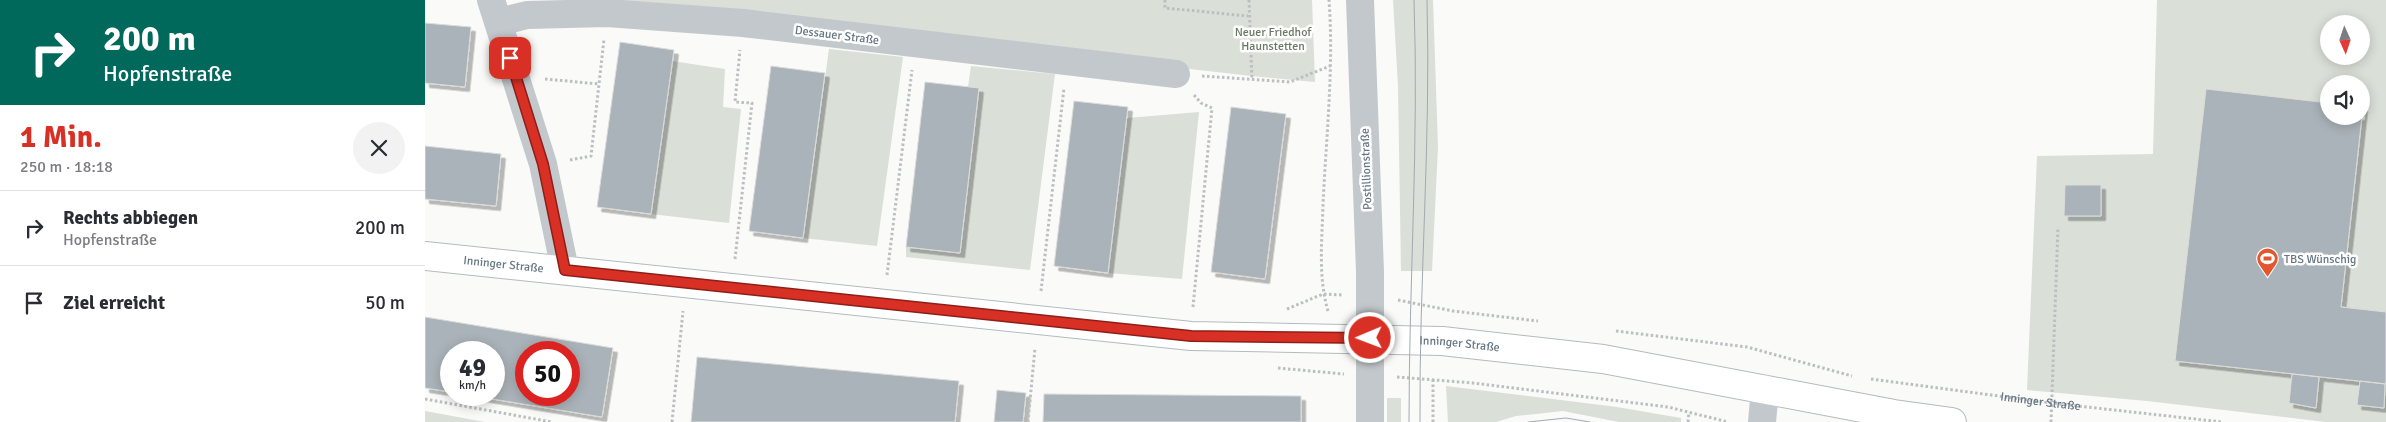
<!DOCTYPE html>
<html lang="de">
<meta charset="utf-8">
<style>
:root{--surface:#fff;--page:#f2f2f3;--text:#2b2b33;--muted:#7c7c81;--line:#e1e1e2;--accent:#d93025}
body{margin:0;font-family:Signika,sans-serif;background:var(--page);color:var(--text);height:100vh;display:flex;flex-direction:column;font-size:19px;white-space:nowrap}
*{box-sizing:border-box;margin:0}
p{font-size:16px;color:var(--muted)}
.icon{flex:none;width:28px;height:28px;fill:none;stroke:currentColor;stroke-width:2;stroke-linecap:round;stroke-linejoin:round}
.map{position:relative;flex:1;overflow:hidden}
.details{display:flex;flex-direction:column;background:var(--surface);width:425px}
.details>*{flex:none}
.banner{background:#00695c;color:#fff;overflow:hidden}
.needle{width:32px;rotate:177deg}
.buttons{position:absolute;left:1895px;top:15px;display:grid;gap:10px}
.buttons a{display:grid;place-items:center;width:50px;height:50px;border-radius:50%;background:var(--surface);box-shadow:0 2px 12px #0003;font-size:25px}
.speed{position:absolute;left:15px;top:341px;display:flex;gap:10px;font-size:25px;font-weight:700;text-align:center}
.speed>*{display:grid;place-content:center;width:65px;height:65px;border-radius:50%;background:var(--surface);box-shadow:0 2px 12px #0003;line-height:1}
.speed small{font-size:12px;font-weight:400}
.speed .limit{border:8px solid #d22;background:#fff;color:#111}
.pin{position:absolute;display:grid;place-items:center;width:42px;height:42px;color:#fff;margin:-21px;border-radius:10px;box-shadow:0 2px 8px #0006}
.me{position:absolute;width:55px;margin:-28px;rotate:269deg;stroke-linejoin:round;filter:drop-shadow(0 0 4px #0008)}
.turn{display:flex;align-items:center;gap:18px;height:105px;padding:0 20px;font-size:22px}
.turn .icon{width:65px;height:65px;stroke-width:2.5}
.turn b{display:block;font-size:35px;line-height:42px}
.round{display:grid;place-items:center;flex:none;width:52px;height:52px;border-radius:26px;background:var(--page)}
.headline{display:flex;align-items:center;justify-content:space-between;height:85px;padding:0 20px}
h1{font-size:30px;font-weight:800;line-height:38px;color:var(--accent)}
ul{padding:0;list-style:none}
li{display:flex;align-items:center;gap:15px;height:75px;padding:0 20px;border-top:1px solid var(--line)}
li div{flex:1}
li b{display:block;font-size:19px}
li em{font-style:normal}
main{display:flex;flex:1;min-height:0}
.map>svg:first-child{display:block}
.green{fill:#dadfd7;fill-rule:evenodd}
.building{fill:#aab3b9;stroke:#dcdcda;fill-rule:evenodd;filter:url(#shadow)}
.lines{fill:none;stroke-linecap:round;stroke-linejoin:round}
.major-casing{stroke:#b5babe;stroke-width:30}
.path{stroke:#bbbfc2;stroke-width:3;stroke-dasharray:2.5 2.5;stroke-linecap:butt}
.minor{stroke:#c3c8cc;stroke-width:28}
.major{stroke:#fff;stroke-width:28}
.tram{stroke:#a2aab0;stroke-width:1}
.route-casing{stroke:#8d1f18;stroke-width:12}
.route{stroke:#d93025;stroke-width:9}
.labels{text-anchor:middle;stroke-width:5;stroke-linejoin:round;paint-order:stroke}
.park-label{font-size:12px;fill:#687a64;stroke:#fff}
.street-label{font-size:12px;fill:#657683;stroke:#fff}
.poi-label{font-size:12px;fill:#657683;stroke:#fff;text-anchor:start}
</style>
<main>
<section class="details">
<div class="banner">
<div class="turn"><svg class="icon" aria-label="right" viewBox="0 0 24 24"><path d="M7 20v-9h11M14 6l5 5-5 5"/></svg><div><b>200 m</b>Hopfenstraße</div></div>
</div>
<div class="headline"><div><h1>1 Min.</h1><p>250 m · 18:18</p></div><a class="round"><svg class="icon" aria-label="close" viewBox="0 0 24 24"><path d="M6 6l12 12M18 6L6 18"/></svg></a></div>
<ul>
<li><svg class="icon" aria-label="right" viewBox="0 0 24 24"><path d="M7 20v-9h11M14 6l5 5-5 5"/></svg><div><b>Rechts abbiegen</b><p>Hopfenstraße</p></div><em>200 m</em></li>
<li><svg class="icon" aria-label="arrive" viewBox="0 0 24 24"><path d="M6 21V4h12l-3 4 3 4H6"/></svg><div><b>Ziel erreicht</b></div><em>50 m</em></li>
</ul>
</section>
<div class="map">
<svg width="1961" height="422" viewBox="0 0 1961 422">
<defs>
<filter id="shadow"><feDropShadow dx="4.5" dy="4.5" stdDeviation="0" flood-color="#0004"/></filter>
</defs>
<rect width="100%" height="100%" fill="#fafaf8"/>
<path class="green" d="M151 0H887L890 82 827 76Z
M968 0H1008L1013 147 1007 271H976L973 86Z
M1732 0H1961V422H1901L1722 401 1602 390 1612 156 1728 154ZM1904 24H1936V56H1904ZM1904 84H1936V116H1904Z
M404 49 478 57 452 246 378 238Z
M247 61 300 69 298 107 316 109 304 223 226 214Z
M546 66 630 74 605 270 481 257V247L535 253 554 88 543 87Z
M774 112 757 279 683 273 702 118Z
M1021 386 1192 407 1256 418V422H1194L1138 411 1091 416 1071 422H1023Z
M962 398H976V422H962Z
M0 411 60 422H0Z"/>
<path class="building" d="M0 23 46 27 40 87 0 83Z
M195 42 249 50 226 214 172 207Z
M346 66 400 73 378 238 324 231Z
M500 82 554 88 535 253 481 247Z
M1781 89 1904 103V116H1936V107H1938L1916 307 1961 312V384L1750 361Z
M649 101 703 107 683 273 629 266Z
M806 107 861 114 840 279 786 272Z
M0 146 76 154 71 206 0 199Z
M1640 185H1676V216H1639Z
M0 317 188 348 177 417 43 395H69V352H26V392L0 388ZM101 352H144V395H101Z
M272 357 534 381 530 422H266Z
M1867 374 1894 377 1891 408 1864 403Z
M1935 381 1960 384 1959 408 1932 405Z
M572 390 601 393 598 422H569Z
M619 394 876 396V422H618Z"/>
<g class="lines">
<defs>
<g id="major">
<path id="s2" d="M0 256 766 336 1017 341 1178 359 1469 414 1527 422"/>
</g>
</defs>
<use href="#major" class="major-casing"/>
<g class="path">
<path d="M740 0V8L823 16"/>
<path d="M824 0 827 80"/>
<path d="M777 76 865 82 905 66"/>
<path d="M120 79 174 84"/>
<path d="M145 160 166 156 179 39"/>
<path d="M310 259 327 103 310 102 315 50"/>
<path d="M462 275 487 70"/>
<path d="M616 291 639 88"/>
<path d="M973 300 1028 311 1113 321"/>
<path d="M768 307 787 108 776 103 769 95"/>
<path d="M862 309 898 294 917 295"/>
<path d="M903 311C893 277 897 241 898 205 901 138 909 68 904 0"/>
<path d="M1191 331 1322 347 1427 376"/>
<path d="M853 368 919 374"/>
<path d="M972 377 1048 383 1243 407 1303 422"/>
<path id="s1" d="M1446 379 1626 403 1797 422"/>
<path d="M0 399 127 422"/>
<path d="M247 422 258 311"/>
<path d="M603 422 610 348"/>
<path d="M1008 422V379"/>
<path d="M1263 422 1264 412"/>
<path d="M1626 422 1633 227"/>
</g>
<path class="minor" d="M66 0 118 164 140 270
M935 0 945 272V422
M74 22 102 15 182 13 318 23 751 74
M1337 422 1340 389"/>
<use href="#major" class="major"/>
<path class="tram" d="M984 422C984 281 994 141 989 0
M995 422C994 281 1006 141 1002 0
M1103 422 1141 418 1165 422"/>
</g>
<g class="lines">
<defs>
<path id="route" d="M85 58 118 164 140 270 766 336 945 338"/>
</defs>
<use href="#route" class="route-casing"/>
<use href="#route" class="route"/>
</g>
<defs>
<symbol id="stadium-pin" viewBox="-11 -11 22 30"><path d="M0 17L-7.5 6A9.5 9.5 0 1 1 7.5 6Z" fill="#e4572e" stroke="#fff"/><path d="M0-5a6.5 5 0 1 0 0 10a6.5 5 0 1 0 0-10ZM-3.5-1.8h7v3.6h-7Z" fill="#fff"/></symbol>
</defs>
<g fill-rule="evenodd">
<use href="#stadium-pin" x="1830" y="246" width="25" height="34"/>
</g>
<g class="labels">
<g class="park-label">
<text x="848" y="36">Neuer Friedhof<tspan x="848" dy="14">Haunstetten</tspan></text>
</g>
<g class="street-label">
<text transform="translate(412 35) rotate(7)" y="4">Dessauer Straße</text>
<text transform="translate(941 169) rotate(-92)" y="4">Postillionstraße</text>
<text dy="4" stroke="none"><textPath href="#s2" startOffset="79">Inninger Straße</textPath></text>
<text dy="4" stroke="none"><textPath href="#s2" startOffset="1039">Inninger Straße</textPath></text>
<text dy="4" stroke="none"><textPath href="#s1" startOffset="171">Inninger Straße</textPath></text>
</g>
<g class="poi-label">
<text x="1859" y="263">TBS Wünschig</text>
</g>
</g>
</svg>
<div class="buttons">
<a><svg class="needle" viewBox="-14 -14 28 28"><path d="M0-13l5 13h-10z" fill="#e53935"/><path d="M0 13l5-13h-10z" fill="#7c7c81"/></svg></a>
<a><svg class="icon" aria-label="sound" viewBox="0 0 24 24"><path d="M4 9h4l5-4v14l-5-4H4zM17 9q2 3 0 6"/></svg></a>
</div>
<div class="speed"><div>49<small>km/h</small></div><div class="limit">50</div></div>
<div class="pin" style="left:85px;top:58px;background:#d93025"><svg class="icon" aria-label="arrive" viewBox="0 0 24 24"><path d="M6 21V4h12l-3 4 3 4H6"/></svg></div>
<svg class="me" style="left:945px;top:338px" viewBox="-20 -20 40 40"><circle r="17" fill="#d93025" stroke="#fff" stroke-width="3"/><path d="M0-11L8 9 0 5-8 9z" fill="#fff"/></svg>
</div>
</main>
